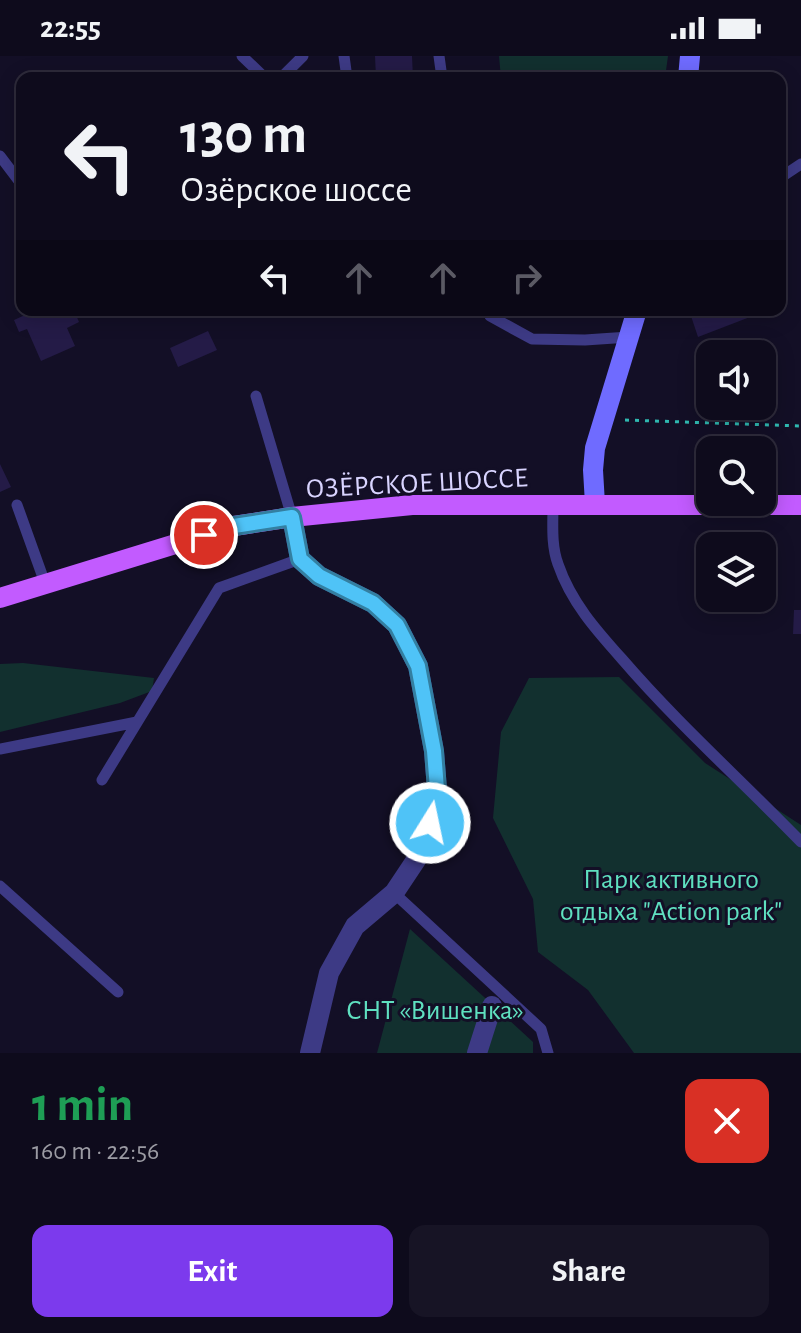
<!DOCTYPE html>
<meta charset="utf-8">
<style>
:root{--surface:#0e0b1c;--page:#171425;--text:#f1f3f6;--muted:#9b9ba3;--line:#2e2b3b;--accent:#7c3aed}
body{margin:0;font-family:"Alegreya Sans",sans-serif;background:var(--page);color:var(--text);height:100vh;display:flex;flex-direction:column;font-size:30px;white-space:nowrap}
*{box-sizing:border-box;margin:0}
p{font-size:26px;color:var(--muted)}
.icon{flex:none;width:44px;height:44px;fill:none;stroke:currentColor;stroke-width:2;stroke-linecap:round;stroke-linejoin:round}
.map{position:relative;height:997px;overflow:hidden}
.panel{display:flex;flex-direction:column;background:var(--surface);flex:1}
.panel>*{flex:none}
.guide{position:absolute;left:16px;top:16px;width:770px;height:244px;border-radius:16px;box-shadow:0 4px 20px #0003,0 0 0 2px var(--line);background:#0e0b1c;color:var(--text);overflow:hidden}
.fabs{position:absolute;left:696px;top:284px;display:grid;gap:16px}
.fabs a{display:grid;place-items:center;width:80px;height:80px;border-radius:16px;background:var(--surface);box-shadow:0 4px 20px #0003,0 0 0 2px var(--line);font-size:40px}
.pin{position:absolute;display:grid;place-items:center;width:68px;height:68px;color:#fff;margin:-34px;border:4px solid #fff;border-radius:50%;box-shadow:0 2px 8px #0007}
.me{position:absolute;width:88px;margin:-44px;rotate:10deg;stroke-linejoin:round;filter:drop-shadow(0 0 6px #0008)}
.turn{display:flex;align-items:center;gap:28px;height:168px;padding:0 32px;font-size:36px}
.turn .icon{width:104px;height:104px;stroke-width:2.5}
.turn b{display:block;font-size:56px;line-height:68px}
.lanes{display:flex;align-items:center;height:76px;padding:0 32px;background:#0003;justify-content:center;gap:40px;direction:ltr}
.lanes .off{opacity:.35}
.round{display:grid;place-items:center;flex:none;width:84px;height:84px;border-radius:16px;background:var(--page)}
.head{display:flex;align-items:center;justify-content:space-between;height:136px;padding:0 32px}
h1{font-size:48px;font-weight:600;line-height:60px;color:#1e9e55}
.cta{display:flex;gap:16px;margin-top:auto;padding:16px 32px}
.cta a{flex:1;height:92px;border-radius:16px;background:var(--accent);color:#fff;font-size:32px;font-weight:600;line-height:92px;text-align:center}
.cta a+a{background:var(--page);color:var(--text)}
.status{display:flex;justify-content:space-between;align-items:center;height:56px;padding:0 40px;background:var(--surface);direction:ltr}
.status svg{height:22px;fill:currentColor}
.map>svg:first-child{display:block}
.green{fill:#12302f}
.building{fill:#241b47}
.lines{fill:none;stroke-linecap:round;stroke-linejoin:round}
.path{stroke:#2fb8b0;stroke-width:3;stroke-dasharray:4 6;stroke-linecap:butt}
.service{stroke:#3d3a85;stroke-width:11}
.minor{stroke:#3d3a85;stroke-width:20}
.secondary{stroke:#6f6bff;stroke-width:20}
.primary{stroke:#c25bff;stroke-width:20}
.route-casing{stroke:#337fa1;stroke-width:20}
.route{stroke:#4fc3f7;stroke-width:14}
.labels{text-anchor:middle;stroke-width:6;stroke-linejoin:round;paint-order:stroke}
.street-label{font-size:28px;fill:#d9d4ff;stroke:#130f26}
.park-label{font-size:28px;fill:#5fe0c0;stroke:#130f26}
</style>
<div class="status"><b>22:55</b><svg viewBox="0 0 49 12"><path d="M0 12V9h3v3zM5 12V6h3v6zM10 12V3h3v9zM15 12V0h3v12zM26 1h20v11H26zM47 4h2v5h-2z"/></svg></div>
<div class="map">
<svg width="801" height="997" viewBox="0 0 801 997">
<rect width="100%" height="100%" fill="#130f26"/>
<path class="green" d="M499 0H668L665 22H501Z
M23 607 154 622 152 635 120 647 0 676V608Z
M619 621 705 707 801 769V997H634L588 934 538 896 533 843 493 762 501 676 529 622Z
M410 873 533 986V997H377Z"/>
<path class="building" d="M375 0H412L413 22H376Z
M36 254H74L79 266 67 272 75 290 41 305 27 273 19 276 14 264Z
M689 254H747L750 261 698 281Z
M208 275 217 294 178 311 170 292Z
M0 408 11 431 0 436Z
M794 554H801V578H793Z"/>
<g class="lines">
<path class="path" d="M625 364 801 370"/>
<path class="service" d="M242 0 265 22
M344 0 347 22
M439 0 442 22
M281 22 303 0
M0 100 22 129
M780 122 801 108
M487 254 490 260 532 283 585 284 629 281
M256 340 292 461
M553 448C553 468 551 489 558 508 571 546 596 574 622 603 678 668 742 725 801 786
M17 449 45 527
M0 693 137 666
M102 724 219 532 300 503
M0 830 118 936
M394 837 541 973 548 997"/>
<path class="minor" d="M292 461 300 503 319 520 373 547 397 569 418 610 434 695 437 733 430 767 416 804 394 837 355 870 329 917 310 997
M477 997 492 950"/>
<path class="secondary" d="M688 22 690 0
M595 448 593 414 595 392 637 254"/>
<path class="primary" d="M0 542 234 470 292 461 412 449H801"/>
</g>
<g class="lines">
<defs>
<path id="route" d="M204 479 234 470 292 461 300 503 319 520 373 547 397 569 418 610 434 695 437 733 430 767"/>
</defs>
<use href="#route" class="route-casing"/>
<use href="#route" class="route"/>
</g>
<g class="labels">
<g class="street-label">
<text transform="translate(417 426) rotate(-3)" y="10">ОЗЁРСКОЕ ШОССЕ</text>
</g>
<g class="park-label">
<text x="671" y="832">Парк активного<tspan x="671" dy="32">отдыха "Action park"</tspan></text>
<text x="435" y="963">СНТ «Вишенка»</text>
</g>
</g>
</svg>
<div class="fabs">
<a><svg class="icon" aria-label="sound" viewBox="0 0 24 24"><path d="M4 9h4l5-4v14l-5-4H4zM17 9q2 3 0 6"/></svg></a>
<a><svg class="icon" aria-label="search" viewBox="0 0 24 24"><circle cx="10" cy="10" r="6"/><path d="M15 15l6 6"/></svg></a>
<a><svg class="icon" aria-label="layers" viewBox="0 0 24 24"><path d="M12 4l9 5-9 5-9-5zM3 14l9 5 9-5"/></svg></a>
</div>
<div class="pin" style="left:204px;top:479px;background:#d93025"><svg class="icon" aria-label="arrive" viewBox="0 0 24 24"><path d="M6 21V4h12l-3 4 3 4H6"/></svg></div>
<svg class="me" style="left:430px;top:767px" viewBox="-20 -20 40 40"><circle r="17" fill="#4fc3f7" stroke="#fff" stroke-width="3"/><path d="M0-11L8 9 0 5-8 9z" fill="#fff"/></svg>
<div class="guide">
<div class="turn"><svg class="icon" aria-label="left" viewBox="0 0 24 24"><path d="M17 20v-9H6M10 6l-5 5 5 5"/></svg><div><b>130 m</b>Озёрское шоссе</div></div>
<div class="lanes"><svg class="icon" aria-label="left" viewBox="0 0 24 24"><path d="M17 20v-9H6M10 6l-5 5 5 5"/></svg><svg class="icon off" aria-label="ahead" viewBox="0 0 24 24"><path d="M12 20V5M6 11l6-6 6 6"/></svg><svg class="icon off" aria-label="ahead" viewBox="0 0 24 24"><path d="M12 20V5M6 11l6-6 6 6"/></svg><svg class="icon off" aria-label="right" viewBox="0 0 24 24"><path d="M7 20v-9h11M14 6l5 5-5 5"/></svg></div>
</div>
</div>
<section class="panel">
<div class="head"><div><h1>1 min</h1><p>160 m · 22:56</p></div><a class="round" style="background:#d93025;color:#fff"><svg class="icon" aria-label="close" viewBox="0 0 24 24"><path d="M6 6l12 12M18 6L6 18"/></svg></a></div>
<div class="cta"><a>Exit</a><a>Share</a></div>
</section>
